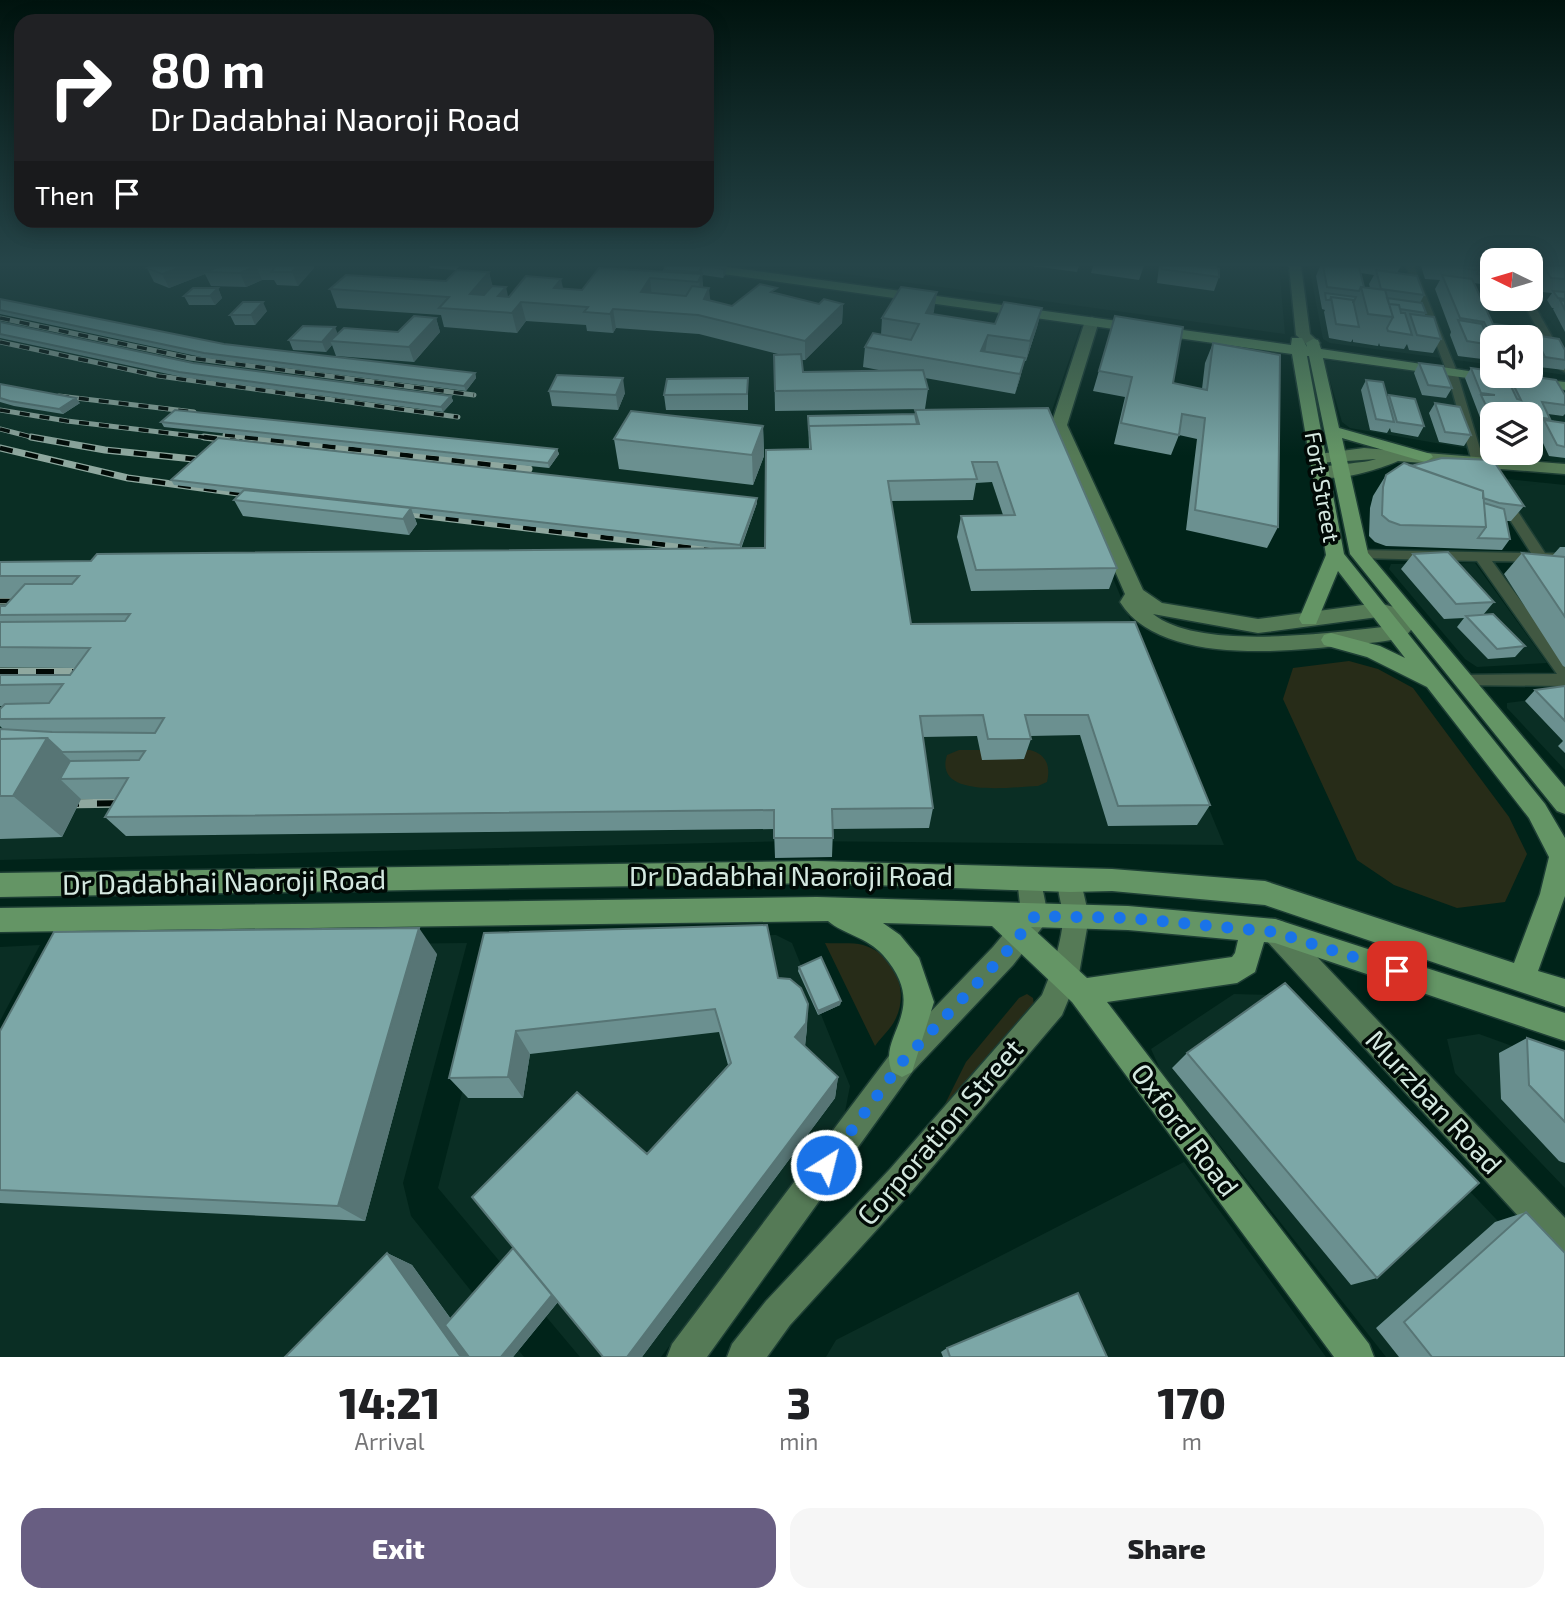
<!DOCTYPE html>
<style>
:root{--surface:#fff;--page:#f6f6f6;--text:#202124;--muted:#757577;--accent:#685e82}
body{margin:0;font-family:"Exo 2",sans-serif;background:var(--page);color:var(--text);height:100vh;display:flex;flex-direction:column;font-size:26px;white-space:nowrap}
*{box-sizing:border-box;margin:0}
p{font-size:23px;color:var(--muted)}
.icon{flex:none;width:38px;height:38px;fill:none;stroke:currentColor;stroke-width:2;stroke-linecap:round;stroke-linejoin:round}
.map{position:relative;height:1357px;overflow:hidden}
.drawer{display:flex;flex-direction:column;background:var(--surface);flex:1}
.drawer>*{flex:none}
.banner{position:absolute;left:14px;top:14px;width:700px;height:214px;border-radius:21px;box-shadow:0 4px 18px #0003;background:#202124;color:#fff;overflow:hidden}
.needle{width:46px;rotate:275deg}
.controls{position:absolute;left:1480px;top:248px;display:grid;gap:14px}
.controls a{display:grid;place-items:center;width:63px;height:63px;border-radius:14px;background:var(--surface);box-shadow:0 4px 18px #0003;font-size:35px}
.pin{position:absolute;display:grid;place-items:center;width:60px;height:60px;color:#fff;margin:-30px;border-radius:14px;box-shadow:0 4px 10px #0006}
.me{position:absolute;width:77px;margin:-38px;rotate:36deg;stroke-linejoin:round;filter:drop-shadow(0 0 5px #0008)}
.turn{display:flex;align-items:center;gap:24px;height:147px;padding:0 21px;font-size:32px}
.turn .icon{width:91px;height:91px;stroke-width:2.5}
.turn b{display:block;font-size:49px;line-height:60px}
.then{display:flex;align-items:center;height:66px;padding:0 21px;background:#0003;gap:14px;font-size:26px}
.eta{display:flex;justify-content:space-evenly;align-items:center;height:119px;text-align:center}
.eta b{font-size:42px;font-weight:800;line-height:49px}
.button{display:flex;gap:14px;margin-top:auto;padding:14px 21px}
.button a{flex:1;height:80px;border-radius:21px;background:var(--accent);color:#fff;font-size:28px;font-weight:800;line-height:80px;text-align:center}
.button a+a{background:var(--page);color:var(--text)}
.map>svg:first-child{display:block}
.built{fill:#0a2e24}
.green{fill:#272c18}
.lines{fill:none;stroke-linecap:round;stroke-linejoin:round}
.street-casing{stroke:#1e3f35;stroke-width:3}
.secondary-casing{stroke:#1e3f35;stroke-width:3}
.primary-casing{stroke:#1e3f35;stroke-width:3}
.street{fill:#415842;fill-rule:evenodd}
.secondary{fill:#557a56;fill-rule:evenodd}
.primary{fill:#649565;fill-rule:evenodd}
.rail-far2-casing{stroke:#8fa89f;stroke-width:5}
.rail-far1-casing{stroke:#8fa89f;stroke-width:7}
.rail-casing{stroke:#8fa89f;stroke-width:9}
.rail-far2{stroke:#010a06;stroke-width:3.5;stroke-dasharray:10;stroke-linecap:butt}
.rail-far1{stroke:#010a06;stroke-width:4.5;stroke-dasharray:13;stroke-linecap:butt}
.rail{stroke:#010a06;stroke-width:6;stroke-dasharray:18;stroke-linecap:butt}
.wall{fill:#6b9090;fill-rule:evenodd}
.shaded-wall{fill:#577575}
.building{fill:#7ca7a7;stroke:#577575;stroke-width:2}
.route{stroke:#1a73e8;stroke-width:12;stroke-dasharray:0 21.6}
.labels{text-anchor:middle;stroke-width:7;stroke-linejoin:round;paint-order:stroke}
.street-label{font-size:23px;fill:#d4e8e0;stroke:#010a06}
.near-street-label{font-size:28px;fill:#d4e8e0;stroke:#010a06}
</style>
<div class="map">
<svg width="1565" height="1357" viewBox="0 0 1565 1357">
<rect width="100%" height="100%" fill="#002319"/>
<path class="built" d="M0 266H669L1082 322 1048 422 1224 845 791 841 0 860Z
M786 266H1279L1285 334 809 269Z
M1309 266H1493V299H1531V266H1565V375L1531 370V338H1493V365L1330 343 1323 339Z
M1324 360 1565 392V463L1497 453H1531V415H1493V453L1350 428 1342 422Z
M1497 478 1565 485V553L1546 552 1540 548Z
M1475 563 1547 663 1477 667 1465 659 1389 569 1391 564Z
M1565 695V770L1507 708V703Z
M776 935 792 943 850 1086 844 1117 661 1357H580L438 1188 500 942Z
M467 943 403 1183 411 1216 524 1357H0V1111L93 947Z
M40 945 0 1021V947Z
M1234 994 1271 995 1305 1017 1565 1292V1357H1386L1160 1069 1151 1049Z
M1479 1034 1565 1065V1188L1455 1073 1447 1039Z
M1184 1162 1326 1357H826L836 1340Z"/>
<path class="green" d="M1349 661 1378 669 1413 688 1509 817 1527 854 1505 902 1457 908 1394 885 1357 860 1283 699 1293 668Z
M959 750H1030C1046 754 1051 766 1047 782L1038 786C1012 787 933 799 947 755Z
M825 943C837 944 852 942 863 945 895 954 910 991 895 1020 891 1029 881 1037 875 1046Z
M1027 994 1033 998 1034 1005 943 1108 966 1062 1019 998Z"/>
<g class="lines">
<defs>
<path id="street" d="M1406 266H1414L1457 372 1484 462 1492 473 1490 476H1482L1472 462 1447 372Z
M1521 299H1531L1565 360V372L1560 369Z
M1504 497 1509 498 1545 553 1565 554V562L1492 561 1565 662V686L1458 685 1456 681 1458 677 1464 675 1557 674 1477 561 1359 558 1352 554 1359 550 1531 553 1498 501Z"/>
<path id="secondary" d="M1289 266H1301L1310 334 1320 343 1318 346H1308L1296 335Z
M1092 317 1099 321 1067 425 1143 590 1162 603 1258 619 1378 603 1418 613 1421 618 1405 637C1387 642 1366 643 1347 645 1284 652 1159 665 1120 602L1125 594 1051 425 1085 321ZM1153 614 1258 633 1378 617 1396 621 1392 626C1335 632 1200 652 1153 614Z
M1364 448 1565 464V474L1398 461C1380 469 1326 487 1311 472 1321 463 1359 465 1376 459L1317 463 1311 461 1309 458 1311 455Z
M1030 868 1039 871 1048 916 1044 925 1013 965 912 1072 707 1357H667L672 1344 892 1052 993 947 1021 913 1017 879 1021 871Z
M1070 870 1079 873 1089 917 1079 974 1062 1015 912 1191 790 1325 767 1357H727L732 1344 766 1301 890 1169 1042 995C1051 974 1063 939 1063 916 1062 901 1054 887 1061 873Z
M1275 919 1284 922 1565 1218V1259L1553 1254 1266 940 1262 931 1266 922Z"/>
<path id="primary" d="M688 266H720L1291 345 1292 338H1302L1307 347 1306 343 1313 339 1318 340 1321 349 1502 376 1501 381 1496 382 1323 358 1339 428 1431 454 1433 457 1425 462 1342 438 1368 553 1565 787V814L1557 811 1350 554 1309 356H1307L1344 554 1545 804 1565 838V896L1538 971 1565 979V1007L1265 905 1112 891 1070 892 816 883 0 897V873L816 861 1112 869 1265 881 1514 963 1540 894 1549 857 1529 818 1427 687 1367 657 1324 645 1321 640 1324 635 1331 633 1380 646 1405 658 1338 571 1316 624H1302L1299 619 1326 555 1292 354 694 270Z
M1532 378 1565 382V390L1527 385 1525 382Z
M817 897 1128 906 1275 919 1565 1013V1041L1275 943 1264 942 1255 972 1237 983 1107 1002 1369 1344 1374 1357H1334L1072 1002 992 926 883 923 900 935 919 958 934 1002 912 1072 902 1077 892 1072C876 1034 932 1011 883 955 867 937 843 934 828 921L0 932V908ZM1031 927 1128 930 1238 940 1235 953 1232 957 1087 978Z"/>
</defs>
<use href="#street" class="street-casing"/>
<use href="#secondary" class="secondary-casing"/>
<use href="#primary" class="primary-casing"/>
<use href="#street" class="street"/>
<use href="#secondary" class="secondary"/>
<use href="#primary" class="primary"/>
<defs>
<path id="rail-far2" d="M0 318 190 358 474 395
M0 342 159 376 458 417
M59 396 194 412
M0 410 67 421 219 439
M0 429 39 439
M225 435 261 439"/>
<path id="rail-far1" d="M31 437 105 450 213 461
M204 437 236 441
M245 437 529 469
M0 448 128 478 259 496
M394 512 717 551
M0 601H30"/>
<path id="rail" d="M0 672H91
M61 804 131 803"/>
</defs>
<use href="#rail-far2" class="rail-far2-casing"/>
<use href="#rail-far1" class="rail-far1-casing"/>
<use href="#rail" class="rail-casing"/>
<use href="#rail-far2" class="rail-far2"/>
<use href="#rail-far1" class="rail-far1"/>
<use href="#rail" class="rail"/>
</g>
<path class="wall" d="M152 266H314V268L298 286 277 285 274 280H262L246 287 211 286 205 274 169 288 154 282 147 268Z
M429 266H459L456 270 430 268Z
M702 266H726V273L723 278 703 275 702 276 703 287 710 301 732 306 777 293 819 304H843L842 323 805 360H802L803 372 884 371 863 367 865 347 881 335 882 318 934 311 933 314 995 324 1042 308 1037 327 1026 361H1024L1020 378 1015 394 925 378 928 389 925 409 775 411 774 355H782L699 334 616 328 613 333 587 331 586 325 526 321 517 333 444 327 441 315 337 308 330 289 446 281 489 272 492 286 508 297 563 289 582 290 664 272V270Z
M1033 266H1079L1077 272Z
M1093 266H1144L1139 280 1091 273Z
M1159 266H1217L1216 269 1219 277 1214 291 1157 283Z
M1320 266H1401L1397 273 1424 295 1420 303 1426 313 1424 316 1441 339 1433 353 1409 350 1407 344 1404 349 1380 346 1379 343 1378 346 1353 342V339L1351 342 1329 338 1324 312 1325 310 1322 309 1316 276ZM1361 273 1374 275 1369 284 1370 288 1364 287Z
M1421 266H1493V294L1483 293 1480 286 1481 284 1474 283 1493 324 1509 326 1512 332 1531 335 1533 338 1534 335 1559 339 1565 350V368L1564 370 1539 367 1537 364 1535 367 1531 366V338H1493V361L1486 360 1484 356 1482 359 1458 356 1450 335 1451 332 1435 289 1440 280 1425 279Z
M1534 266H1565V332L1553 309 1554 308H1552L1547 300 1552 293 1542 292 1531 274V270Z
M218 288 222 298 215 305H189L184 296Z
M0 299 224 344 475 373 476 378 466 391 206 358 0 314Z
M267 311 255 325H235L230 315Z
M1115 316 1173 383 1202 389 1205 363 1213 343 1278 527 1267 548 1186 530 1197 439 1179 435 1171 455 1114 444 1125 397 1093 391Z
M436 318 440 332 414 362 336 356 332 345 326 352 293 350 289 340 338 334 398 332Z
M0 322 193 363 451 396 453 401 443 412 182 377 0 338Z
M1419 363 1452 388 1446 398 1422 395 1414 373Z
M1471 368 1493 376H1529L1565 395V414L1563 416 1548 414 1550 419 1549 420 1565 423V458L1549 456 1537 430 1538 428 1531 427V415H1493V441L1485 423 1487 421 1481 420 1465 378Z
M1366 380 1387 398 1389 395 1424 426 1418 437 1391 432 1390 428 1387 433 1370 430 1361 390Z
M0 384 80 403 63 414 14 406 0 402Z
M549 391 625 393 618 410 552 406Z
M748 393V410H666L664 395Z
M1435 403 1471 435 1464 446 1439 442 1429 413Z
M1048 408 1117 568 1109 589 971 591 957 537 961 516 1003 515 992 482 976 483 973 500 891 501 911 624 1135 622 1210 805 1197 825 1108 826 1080 735 1030 736 1031 739 1024 759 982 760 977 736 923 737 933 808 929 828 833 829 832 857 775 858 774 829 126 836 105 817 116 799H81L62 837 0 839V729H3L0 726V709L3 706H0V675H70L75 668 0 667V606H5L13 598H0V562L91 561 724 549 413 513 417 524 409 535 243 516 234 500 241 493 174 485 171 480 757 503 741 549 765 548 809 449 808 416 915 414V410Z
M161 422 557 449 559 454 549 468 164 427Z
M763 426 764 456 753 485 619 469 614 439Z
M1386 475 1524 506 1511 521H1506L1510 539 1502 550 1386 546 1375 542 1369 536 1370 508 1373 496Z
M1560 547H1565V667L1563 666 1504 574 1522 553 1552 556Z
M1413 554 1494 602 1483 615 1525 646 1515 657 1488 659 1457 627 1464 618 1444 619 1401 569Z
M1565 686V753L1558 746 1563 741 1525 701 1535 690Z
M484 933 778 978 807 1028 805 1046 838 1077 835 1098 642 1357H603L558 1302 513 1357H285L387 1253 412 1265 451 1319 647 1154 728 1065 719 1032 530 1054 523 1098H468L449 1078Z
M437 954 365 1221 0 1203V1031Z
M799 967 841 1001 840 1005 818 1015 798 971Z
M1527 1038 1565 1051V1163L1559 1161 1501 1099 1499 1053Z
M1187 1053 1377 1278 1351 1285 1172 1068Z
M1526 1212 1565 1357H1399L1376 1328 1495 1222Z
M947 1348 1107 1357H943L941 1352Z"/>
<path class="shaded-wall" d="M184 266H226L204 272 205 274 169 288 162 274Z
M256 266 262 280 246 287 240 273Z
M298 266H314V268L298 286 292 272Z
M702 266 703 293 700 300 699 272Z
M725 266H726V273L723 278V269Z
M489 272 494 291 477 311 470 294Z
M650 278 652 297 641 292Z
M561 279 565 297 554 288Z
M506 287 510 305 498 296Z
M218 288 222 298 215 305 210 296Z
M709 288 711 307 704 299Z
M937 292 934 311 923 332 926 313Z
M263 302 267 311 255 325 251 315Z
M521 302 526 321 517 333 512 313Z
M843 304 842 323 805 360V341Z
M1042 308 1037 327 1026 361 1030 341Z
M613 309 616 328 613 333 610 314Z
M436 318 440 332 414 362 409 347Z
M335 327 339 337 330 341 332 345 326 352 322 342Z
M988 335 985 354 981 351Z
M1025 358 1020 378 1015 394 1020 374Z
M475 373 476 378 466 391 464 386Z
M623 378 625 393 618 410 616 395Z
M451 396 453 401 443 412 441 407Z
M76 398 80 403 63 414 59 409Z
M763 426 764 456 753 485 752 455Z
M557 449 559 454 549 468 548 463Z
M757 498V503L740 550V545Z
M411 508 417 524 409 535 403 519Z
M47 738 90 779H60L81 799 62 837 13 796Z
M419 928 437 954 365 1221 338 1206Z
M841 1001 840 1005 818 1015V1011Z
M808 1004 807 1028 805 1046 795 1037Z
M516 1031 530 1054 523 1098 508 1077Z
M838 1077 835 1098 642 1357H627Z
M387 1253 412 1265 478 1357H461Z
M553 1293 561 1298 513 1357H501Z"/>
<path class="building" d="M152 266H184L162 274 147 268Z
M222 266H256L240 273 204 272Z
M276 266H298L292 272H271Z
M666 266H702L699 272 664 270Z
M702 266H725L723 269Z
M1162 266H1196L1219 269V277L1161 269Z
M1323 266 1359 267 1364 287H1361L1359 291 1327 287Z
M1443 266H1477L1479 270Z
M1477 266H1493V276L1477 274 1479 270Z
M1544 266H1565V279L1551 278Z
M599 268 702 274 698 282 650 278 641 292 686 296 692 286 709 288 704 299 732 306 760 284 777 288 771 292 819 304 824 299 843 304 805 341 698 315 613 309 610 314 584 312 588 307 521 302 512 313 439 308 449 297 330 289 346 275 446 281 457 270 489 272 470 294 484 295 492 286 506 287 498 296 509 297 526 276 561 279 554 288 582 290Z
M1376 270 1417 276 1424 295 1381 289Z
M1442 275 1472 279 1493 324 1509 326 1515 338H1493V341L1484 322 1460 318Z
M1485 277 1493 278V284L1488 283Z
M901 287 937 292 926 313 995 324 1004 302 1042 308 1030 341 988 335 981 351 1025 358 1020 374 865 347 873 333 911 340 919 324 882 318Z
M1361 287 1385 290 1393 317 1368 314Z
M193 288H218L210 296H184Z
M1553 291 1565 292V299L1558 298Z
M1325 293 1356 297 1353 303V300L1331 297 1330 300H1326Z
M1331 297 1353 300 1359 327 1336 324Z
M1387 298 1422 303 1426 313 1400 309 1399 305 1389 304Z
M0 299 224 344 475 373 464 386 204 353 0 310Z
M1560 300 1565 301V310Z
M243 302H263L251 315H230Z
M1389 304 1399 305 1401 313H1405L1412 335 1388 331 1387 328 1393 317Z
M1410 314 1434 317 1441 339 1417 335Z
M414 316 436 318 409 347 330 341 344 328 398 332Z
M1115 316 1183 327 1173 383 1207 390 1213 343 1280 355 1278 527 1195 510 1205 418 1182 414 1179 435 1121 423 1132 377 1099 371Z
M1458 320 1482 324 1491 345 1467 341Z
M0 322 193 363 451 396 441 407 179 372 0 334Z
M303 326 335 327 322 342 289 340Z
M1512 332 1531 335 1542 357 1531 355V338H1515Z
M1534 335 1559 339 1565 350V360L1545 357Z
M801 354 803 372 923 370 928 389 775 391 774 355Z
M1419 363 1443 366 1452 388 1428 385Z
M1471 368 1493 371V376H1506L1517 399 1521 400 1509 376H1529L1556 380 1565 395V405L1542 402 1550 419 1531 416V415H1523L1488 410 1481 395H1495L1481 393Z
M557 375 623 378 616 395 549 391Z
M748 378 747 394 664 395 667 379Z
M1366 380 1383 382 1394 422 1376 419Z
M0 384 76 398 59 409 10 401 0 398Z
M1389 395 1415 399 1424 426 1397 422Z
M1435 403 1460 407 1471 435 1445 432Z
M1048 408 1117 568 976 570 961 516 1015 515 997 462H972L977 479 888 481 911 624 1135 622 1210 805 1118 806 1088 715H1025L1031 739H988L983 715 920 716 933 808 832 809 833 838H774V810L105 817 128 778 60 779 70 761 139 760 145 751 62 752 47 738 0 739V729L52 732 155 733 164 718 0 719V709L5 704 49 703 63 684 0 685V675H70L90 648 0 647V622L125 621 130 614 0 615V606H5L25 584H72L79 576H0V562L91 561 97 554 765 548 766 450 811 449 809 426 919 424 915 410Z
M175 410 557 449 548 463 161 422Z
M631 411 763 426 752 455 614 439Z
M915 414 917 424 809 426V431L808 416Z
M1544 420 1565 423V447L1557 445Z
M218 438 757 498 740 545 171 480Z
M1442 458 1493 460 1524 506 1499 503 1483 498V491L1411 466Z
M1404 463 1483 491 1486 527 1400 525 1389 521 1382 515 1383 487 1386 475Z
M244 490 411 508 403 519 234 500Z
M1484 503 1504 509 1510 539 1478 538 1486 527Z
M1448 552 1494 602 1456 604 1413 554Z
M1522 553 1565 557V617Z
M1493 614 1525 646 1497 649 1466 616Z
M1565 686V721L1535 690Z
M47 738 13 796H0V739Z
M767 925 778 978 790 979 801 988 808 1004 806 1023 795 1037 838 1077 627 1357H603L472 1197 577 1092 647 1154 731 1063 715 1009 516 1031 508 1077 449 1078 484 933Z
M419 928 338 1206 0 1190V1031L54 932Z
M821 957 841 1001 818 1011 799 967Z
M1285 983 1479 1183 1377 1278 1187 1053Z
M1527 1038 1565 1051V1122L1529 1085Z
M1526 1212 1565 1253V1357H1432L1404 1322Z
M513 1248 552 1295 501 1357H469L445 1325Z
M387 1253 461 1357H285Z
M1078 1293 1107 1357H950L947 1348Z"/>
<linearGradient id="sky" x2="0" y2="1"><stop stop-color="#00130e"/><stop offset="0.58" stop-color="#264549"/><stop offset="1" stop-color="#264549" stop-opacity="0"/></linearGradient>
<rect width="1565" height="456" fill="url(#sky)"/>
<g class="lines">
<path class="route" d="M826 1165 902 1062 1003 956 1035 916 1128 918 1275 932 1397 971"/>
</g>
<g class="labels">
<g class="street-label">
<text transform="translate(1322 487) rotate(80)" y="8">Fort Street</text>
</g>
<g class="near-street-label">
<text x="791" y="886">Dr Dadabhai Naoroji Road</text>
<text transform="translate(224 882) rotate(-1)" y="10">Dr Dadabhai Naoroji Road</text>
<text transform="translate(1434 1102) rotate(47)" y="10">Murzban Road</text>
<text transform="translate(1185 1130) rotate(53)" y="10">Oxford Road</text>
<text transform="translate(940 1132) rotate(-49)" y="10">Corporation Street</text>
</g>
</g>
</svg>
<div class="controls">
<a><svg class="needle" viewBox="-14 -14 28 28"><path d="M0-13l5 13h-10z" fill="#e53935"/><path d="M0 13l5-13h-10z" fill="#757577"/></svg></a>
<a><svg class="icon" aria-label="sound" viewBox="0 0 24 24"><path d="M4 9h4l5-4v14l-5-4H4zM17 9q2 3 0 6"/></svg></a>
<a><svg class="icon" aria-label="layers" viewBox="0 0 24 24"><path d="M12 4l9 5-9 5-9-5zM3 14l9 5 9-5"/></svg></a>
</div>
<div class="pin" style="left:1397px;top:971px;background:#d93025"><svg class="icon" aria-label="arrive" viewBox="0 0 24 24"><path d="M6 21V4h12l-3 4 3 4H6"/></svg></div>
<svg class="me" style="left:826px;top:1165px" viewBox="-20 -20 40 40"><circle r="17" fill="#1a73e8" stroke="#fff" stroke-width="3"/><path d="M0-11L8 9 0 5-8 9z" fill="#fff"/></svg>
<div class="banner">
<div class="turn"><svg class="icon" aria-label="right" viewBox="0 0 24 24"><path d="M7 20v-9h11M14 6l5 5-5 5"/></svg><div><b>80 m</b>Dr Dadabhai Naoroji Road</div></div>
<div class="then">Then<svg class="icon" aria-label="arrive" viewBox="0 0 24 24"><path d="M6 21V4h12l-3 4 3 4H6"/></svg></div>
</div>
</div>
<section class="drawer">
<div class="eta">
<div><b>14:21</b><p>Arrival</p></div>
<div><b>3</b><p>min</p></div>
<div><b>170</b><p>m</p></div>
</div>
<div class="button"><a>Exit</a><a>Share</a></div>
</section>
